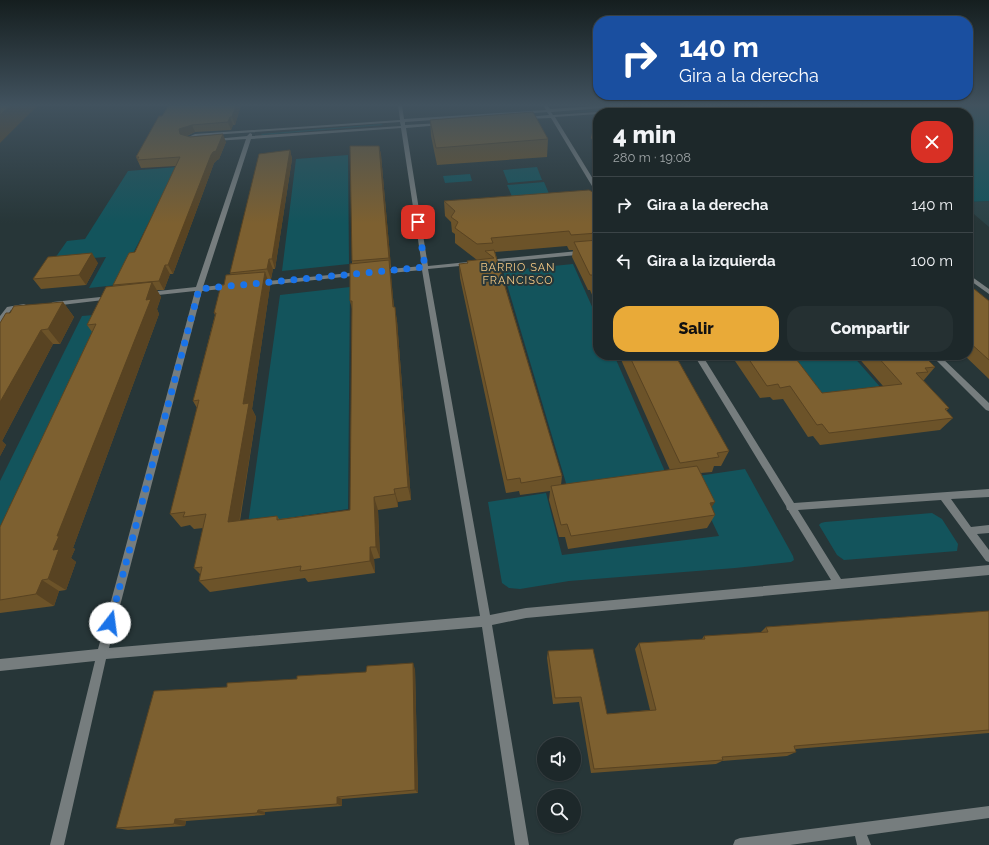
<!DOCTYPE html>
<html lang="es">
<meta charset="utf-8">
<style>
:root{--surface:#1d282a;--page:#253032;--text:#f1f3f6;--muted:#a0a6a8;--line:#3b4447;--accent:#e9aa38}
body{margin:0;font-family:Raleway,sans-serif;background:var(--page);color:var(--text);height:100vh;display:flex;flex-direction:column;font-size:15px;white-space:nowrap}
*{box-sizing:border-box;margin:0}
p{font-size:13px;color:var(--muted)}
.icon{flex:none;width:22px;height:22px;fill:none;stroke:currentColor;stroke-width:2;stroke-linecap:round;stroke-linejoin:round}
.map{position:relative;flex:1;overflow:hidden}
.panel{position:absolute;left:593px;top:108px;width:380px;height:252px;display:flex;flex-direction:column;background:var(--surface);border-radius:16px;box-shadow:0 1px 3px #0004,0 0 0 1px var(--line)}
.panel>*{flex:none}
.banner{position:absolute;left:593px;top:16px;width:380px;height:84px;border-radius:16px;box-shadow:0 1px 3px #0004,0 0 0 1px var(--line);background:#1a4fa0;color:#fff;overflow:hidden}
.controls{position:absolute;left:537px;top:737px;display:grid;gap:8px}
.controls a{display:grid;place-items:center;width:44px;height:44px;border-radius:50%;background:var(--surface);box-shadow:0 1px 3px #0004,0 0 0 1px var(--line);font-size:20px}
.pin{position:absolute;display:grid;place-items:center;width:34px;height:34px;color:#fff;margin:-17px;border-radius:8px;box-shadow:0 2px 6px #0006}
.me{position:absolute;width:44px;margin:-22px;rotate:15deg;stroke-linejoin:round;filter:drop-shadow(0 0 3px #0008)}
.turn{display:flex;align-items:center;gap:14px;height:84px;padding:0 20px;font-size:18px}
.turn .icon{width:52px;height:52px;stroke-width:2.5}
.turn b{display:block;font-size:28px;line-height:34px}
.round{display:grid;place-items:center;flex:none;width:42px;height:42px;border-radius:16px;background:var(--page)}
.overview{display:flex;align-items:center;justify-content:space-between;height:68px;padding:0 20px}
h1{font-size:24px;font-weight:800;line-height:30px}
.primary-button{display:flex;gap:8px;margin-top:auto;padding:8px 20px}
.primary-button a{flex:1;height:46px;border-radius:16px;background:var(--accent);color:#111;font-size:16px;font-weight:800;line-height:46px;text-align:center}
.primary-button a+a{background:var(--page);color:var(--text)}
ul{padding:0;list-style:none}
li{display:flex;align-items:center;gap:12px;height:56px;padding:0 20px;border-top:1px solid var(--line)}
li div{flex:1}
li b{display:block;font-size:15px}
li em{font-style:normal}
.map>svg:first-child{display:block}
.built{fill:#2b4246}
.green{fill:#13545c}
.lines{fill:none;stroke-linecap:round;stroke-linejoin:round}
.minor{fill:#767d7e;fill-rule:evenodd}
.wall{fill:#6c5329}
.shaded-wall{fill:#584322}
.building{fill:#7d6030;stroke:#584322}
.route{stroke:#1a73e8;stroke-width:7;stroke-dasharray:0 12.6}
.labels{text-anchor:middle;stroke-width:4;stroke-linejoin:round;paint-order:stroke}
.far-neighbourhood-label{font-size:11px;letter-spacing:1px;fill:#f6ca85;stroke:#273638}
</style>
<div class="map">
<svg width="989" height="845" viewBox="0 0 989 845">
<rect width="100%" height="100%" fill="#273638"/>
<path class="built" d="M989 201V227L968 209V202Z"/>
<path class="green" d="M658 105H675L673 106 562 113Z
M854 105H989V201L968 202V113H863Z
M381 124 383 125 263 135 260 134Z
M348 155 349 264 282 271 296 159Z
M177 167 117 285 89 288 106 257 53 261 67 241 85 239 128 171Z
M537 167 542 180 508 183 503 170Z
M470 174 472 181 445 183 443 176Z
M544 182 550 196 513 199 507 185Z
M573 264 598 320V355H614L667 476 568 490 503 271Z
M350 287 348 509 248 524 280 295Z
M106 314 0 546V481L82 316Z
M783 355H852L882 389 815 398Z
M745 469 793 556 794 560 791 562 735 568 569 581 520 589 509 588 502 583 488 502 546 493 562 555 719 536 691 477Z
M932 513 942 519 958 544 957 551 844 560 837 555 819 525 821 523 825 522Z"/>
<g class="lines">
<path class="minor" d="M398 105H402L404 119 546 110 543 105H547L550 109 614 105H631L629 106 551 112 553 115 598 112 600 113H598V114L555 117 598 187V193L595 191 551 118 526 119 524 118 526 117 549 115 547 112 405 122V125L441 123 443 124 441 125 406 128 428 266 598 249V253L428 269 490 615 526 608 831 580 788 510H787L786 506 694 355H702L794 503 989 489V497L951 499 971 527 989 525V533L977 534 989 550V562L986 561 941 500 798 510 841 579 989 565V575L526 618 492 625 529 845H515L482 627 106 659 64 845H50L95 661 0 671V659L98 649 195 291 149 296 146 294 149 292 196 287 246 139 215 141 213 140 215 139 247 136 250 133 252 134V136L401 126 400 122 196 136 189 139 191 141 189 142 184 139 195 134 400 120ZM401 128 422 266 380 270 377 272 380 274 422 270 480 616 109 648 202 291 231 288 234 286 231 284 203 287 251 139Z
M707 105H724L722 106 622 113H602L604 112Z
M757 105H761L771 113H766Z
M360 272 362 273V275L258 286 255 284 258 282Z
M968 274 989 289V294L968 279Z
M110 296 112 297V299L53 306 50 304 53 302Z
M24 304 26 305V307L11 310 2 323H0V316L7 307Z
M931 355H939L989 403V411L986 410Z
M989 806V818L867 835 871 845H857L855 836 790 845H733L735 840 740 838Z"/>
</g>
<path class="wall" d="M241 105 235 125H233L231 130 195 132 187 136 226 142 219 159 217 160 214 163 173 274H170L164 290H157L161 297 157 309 159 314 73 548 75 549 71 558 76 562 66 590 59 591 54 606 0 613V527L92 332 87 325 135 252 176 166 141 168 136 157 159 116Z
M780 105H828L841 113H783L779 109Z
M430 120 548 139 547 157 437 165 431 136Z
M598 126V149L591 138 593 127Z
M379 146 381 155 391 267 390 268 394 307 397 321 411 500 398 502V507L378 510 380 558 374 559 375 573 308 582 305 578 210 592 199 581 200 574 194 568 203 528 194 529 190 525 181 527 170 514 197 408 193 401 215 315 214 313 224 285 231 275 230 273 290 150 292 159 275 269H273L271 279H268L270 286 252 409 256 417 240 521 277 516 279 519 350 510 352 309 350 301 352 264V261Z
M598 200V309L590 290H588L572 257 573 250H569L567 246 495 252 562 476 561 485 670 470 619 355H675L729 451 721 466H714L712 472 701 473 711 507 715 515 707 528 568 549 565 537H559L549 500 550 491 520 495 519 491 506 493 460 278 459 264H468L467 261 485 259 477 260 455 243V234L452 232 451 222 445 216 444 201Z
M98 263 86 285 41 289 33 279Z
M968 284 989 301V379L964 355H968Z
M63 302 74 317 60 344H53L2 441 6 445 0 456V323L10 313Z
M731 355H793L822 393 883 386 856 355H923L935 367 924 380H923L949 408 946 411 953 418 940 430 820 445 813 436 808 437 783 399 773 400 770 397 760 398Z
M989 611V733L795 749 796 752 787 756 722 761 716 764 591 773 579 702 553 704 547 658 548 651 607 714 650 710 635 649 639 643 702 639 704 636 760 633 766 627Z
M415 669 418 793 342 799V806L265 812V815L186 821 185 826 128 830 116 828 227 687 297 679Z"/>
<path class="shaded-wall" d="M11 105H38L0 143V115Z
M236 105H241L235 125 232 117Z
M230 117 233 125 231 130 228 122Z
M192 125 195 132 183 137 180 134 179 129Z
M223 134 226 142 219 159 217 160 214 163 173 274 168 265 211 155Z
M379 146 381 155 391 267 389 258Z
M290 150 292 159 275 269 272 259Z
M92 253 98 263 86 285 79 275Z
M269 259 273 269 271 279 267 269Z
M389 260 391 274 395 321 393 307Z
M165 265 170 274 164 290 159 281Z
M265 272 270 286 252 409 256 417 237 535 228 522 243 404Z
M152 282 161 297 157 309 159 314 73 548 75 549 71 558 76 562 66 590 48 579 53 550 57 536Z
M63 302 74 317 60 344 48 329Z
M395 307 397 321 411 500 408 487Z
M41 330 53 344 2 441 6 445 0 456V402Z
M394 489 398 502V507L395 494Z
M374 497 378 510 380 558 376 547Z
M715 502 707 515 710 503Z
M370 547 374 559 375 573 370 561Z
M42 580 59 591 54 606 36 594Z
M413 663 415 669 418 793 415 790Z
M337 797 342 799V806L337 804Z
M258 810 265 812V815L257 813Z
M175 819 186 821 185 826 174 824Z"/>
<path class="building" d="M0 105H11L0 115Z
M169 105H236L232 117H230L228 122 192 125 179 129 180 134 190 137 223 134 216 151 213 152 211 155 168 265H165L159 281 113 285 129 253 135 252 180 157 137 160 139 157H136L159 116H162Z
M790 105H828L841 113H801Z
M533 112 548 139 436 148 430 120Z
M598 126V135L593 127Z
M350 146H379L389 258 352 261Z
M290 150 272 259H269L267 269 230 273 259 154Z
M589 190 598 195 596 199 598 200V233L571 235 569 231 491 238 493 243 477 244 455 228 458 222 451 217 455 211 444 201Z
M598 240V287L592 275H590L574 242Z
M494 250 562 476 521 483 520 478 507 480 459 264 468 263 467 261 494 258 485 251Z
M92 253 79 275 33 279 48 257Z
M389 260 393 307H395L408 487 394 489 395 494 374 497 376 547H370V561L300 571 301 566 199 581 202 567 194 568 206 514 183 517 185 512 170 514 199 400 193 401 216 313H214L221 285H224L226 275 265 272 243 404 249 403 228 522 277 516V520L350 510 352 301H350V264Z
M152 282 146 300 151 299 57 536H59L53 550 59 549 48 579 42 580 36 594 0 600V527L96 324 87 325 106 287Z
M968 284 989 301V360L968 341Z
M63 302 48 329 41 330 0 402V323L6 313H10L14 306Z
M629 355H675L729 451 717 453 719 457 680 463Z
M746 355H793L822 393 902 384 876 355H923L935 367 925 368 928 372 916 373 949 408 945 409 953 418 829 433 822 424 817 425 790 386 780 388 778 384 767 386Z
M697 466 715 502 710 503 715 515 571 536 567 524 561 525 551 486Z
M989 611V730L794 746 796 752 722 757 723 760 594 769 581 697 555 698 548 651 593 649 607 714 656 710 639 643 705 639 704 636 768 632 766 627Z
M413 663 415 790 337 797V804L258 810 257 813 175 819 174 824 116 828 154 691 227 687V683L297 679V676L366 672 367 666Z"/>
<linearGradient id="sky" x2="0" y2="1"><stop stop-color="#151e1f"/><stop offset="0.47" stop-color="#41525e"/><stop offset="1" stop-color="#41525e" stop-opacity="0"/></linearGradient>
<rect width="989" height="223" fill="url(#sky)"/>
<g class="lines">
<path class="route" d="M110 623 199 289 425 267 418 222"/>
</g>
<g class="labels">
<g class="far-neighbourhood-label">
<text x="518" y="271">BARRIO SAN<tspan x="518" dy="13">FRANCISCO</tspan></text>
</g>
</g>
</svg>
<div class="controls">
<a><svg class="icon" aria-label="sound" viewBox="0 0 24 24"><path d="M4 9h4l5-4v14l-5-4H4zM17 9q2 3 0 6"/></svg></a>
<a><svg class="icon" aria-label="search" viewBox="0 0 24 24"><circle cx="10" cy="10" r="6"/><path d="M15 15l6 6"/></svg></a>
</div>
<div class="pin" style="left:418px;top:222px;background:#d93025"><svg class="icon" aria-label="arrive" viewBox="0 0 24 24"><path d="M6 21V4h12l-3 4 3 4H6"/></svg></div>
<svg class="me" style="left:110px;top:623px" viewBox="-20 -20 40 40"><circle r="19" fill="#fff"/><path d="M0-13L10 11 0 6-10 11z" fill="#1a73e8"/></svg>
<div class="banner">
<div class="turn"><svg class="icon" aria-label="right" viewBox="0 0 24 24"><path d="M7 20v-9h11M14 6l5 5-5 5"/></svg><div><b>140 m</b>Gira a la derecha</div></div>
</div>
<section class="panel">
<div class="overview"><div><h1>4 min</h1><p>280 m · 19:08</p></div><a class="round" style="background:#d93025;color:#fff"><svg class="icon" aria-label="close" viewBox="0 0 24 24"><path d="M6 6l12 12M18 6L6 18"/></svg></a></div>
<ul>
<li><svg class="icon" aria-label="right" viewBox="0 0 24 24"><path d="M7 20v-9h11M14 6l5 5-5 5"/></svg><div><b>Gira a la derecha</b></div><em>140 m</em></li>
<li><svg class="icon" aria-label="left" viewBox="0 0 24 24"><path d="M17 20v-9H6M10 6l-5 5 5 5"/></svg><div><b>Gira a la izquierda</b></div><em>100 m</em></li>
</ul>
<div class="primary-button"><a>Salir</a><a>Compartir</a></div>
</section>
</div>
